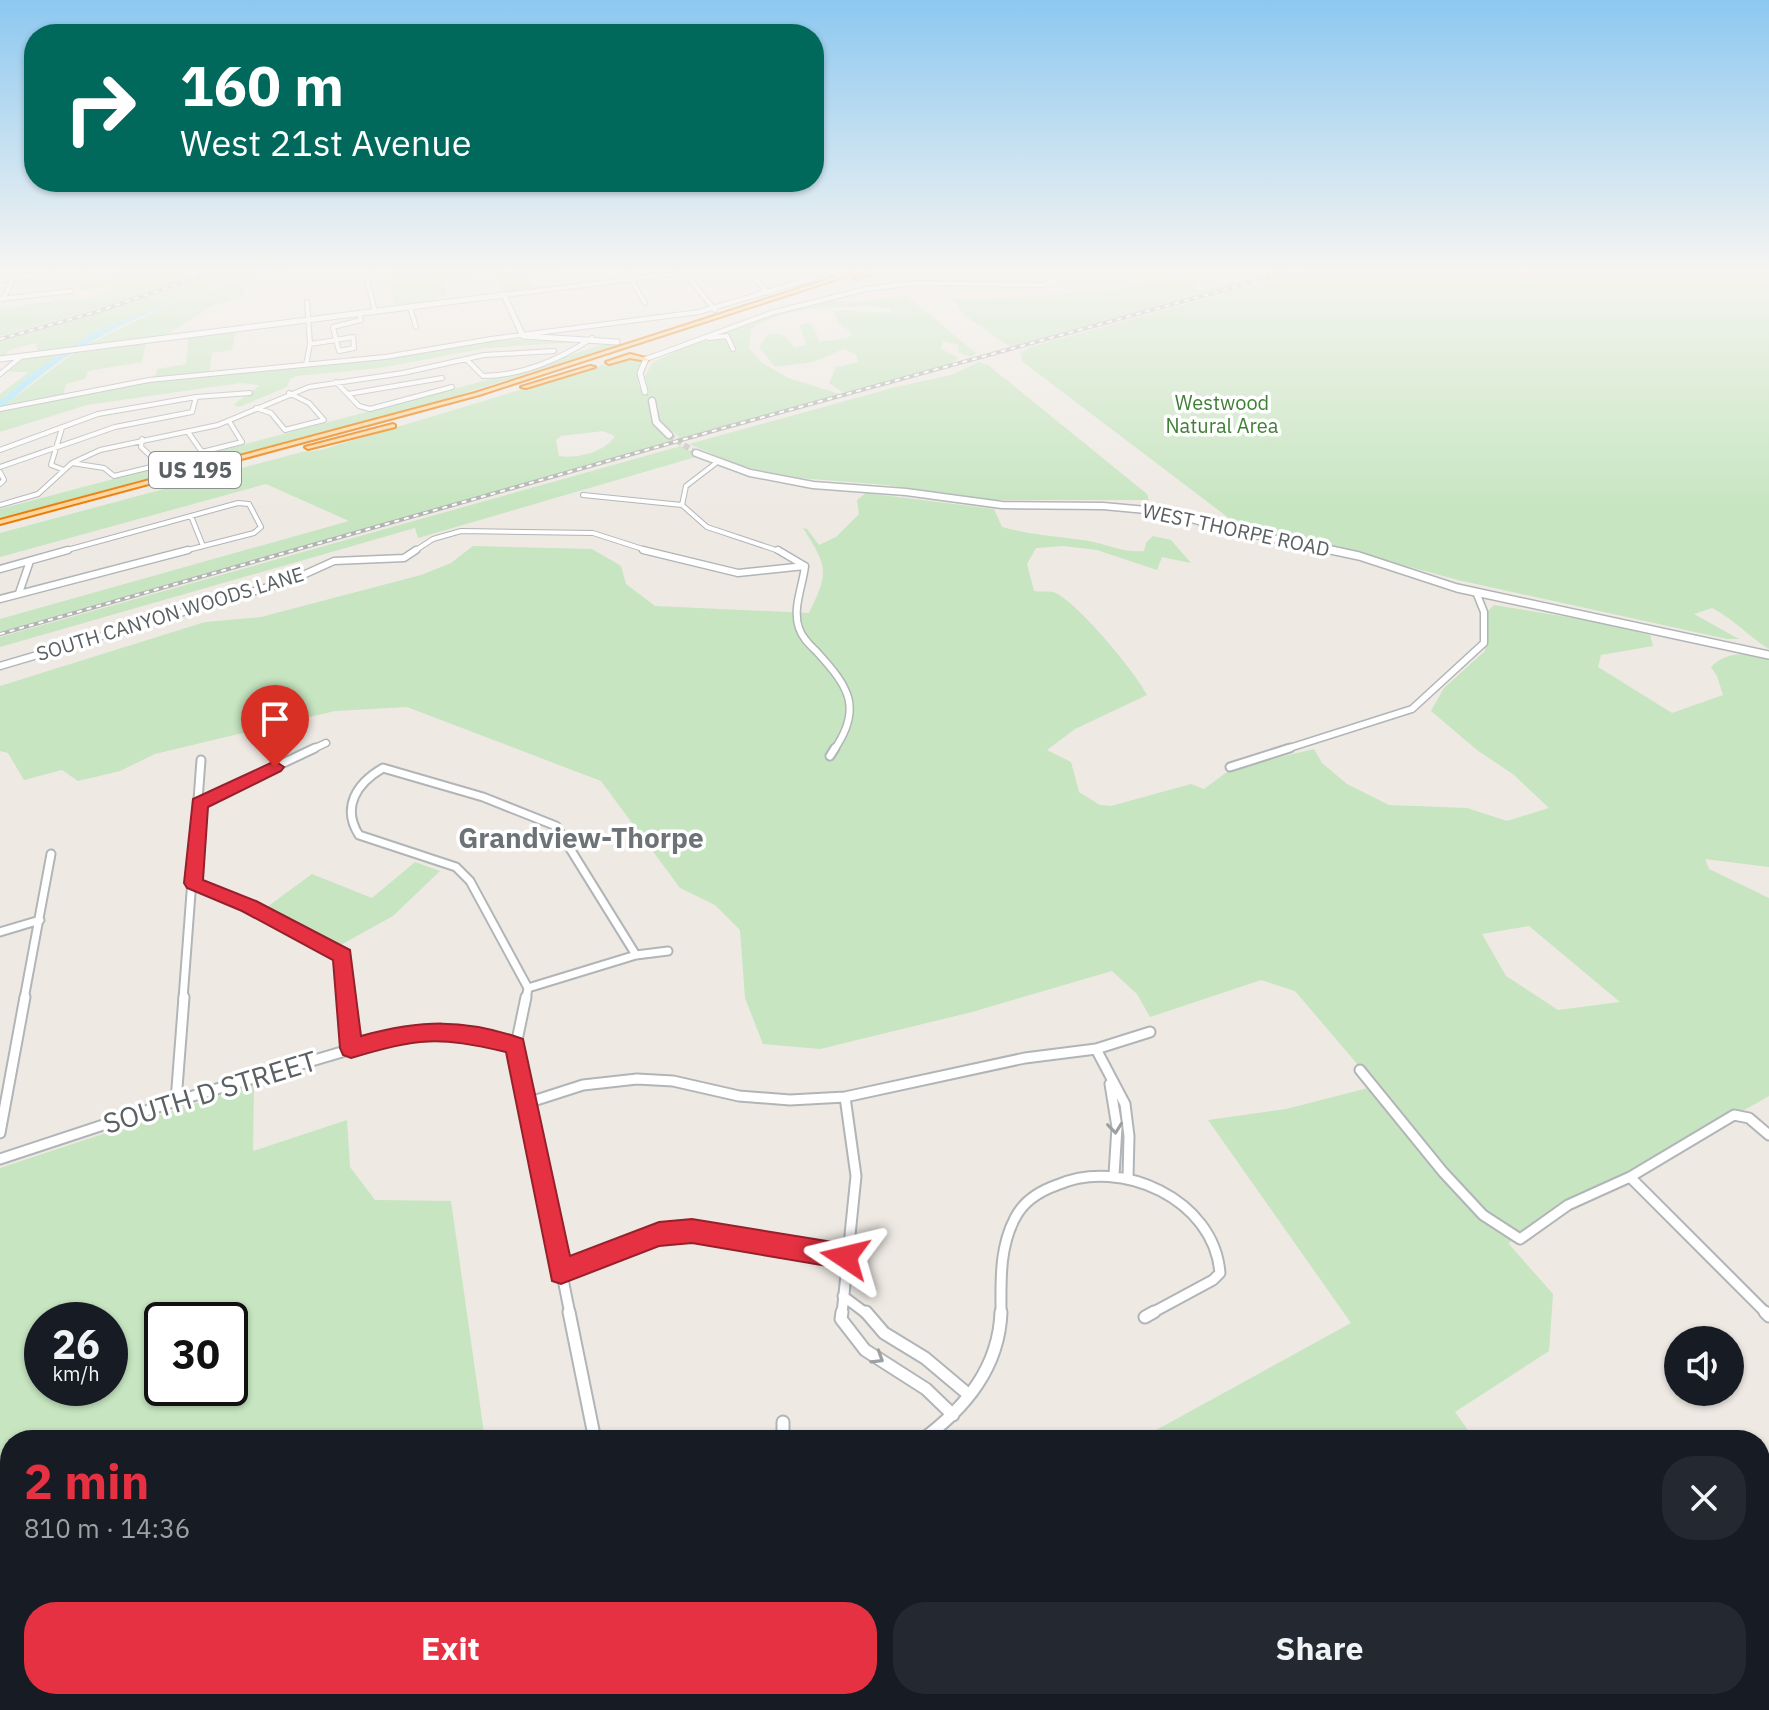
<!DOCTYPE html>
<meta charset="utf-8">
<style>
:root{--surface:#171b24;--page:#242831;--text:#f1f3f6;--muted:#9ea1a6;--accent:#e63142}
body{margin:0;font-family:"IBM Plex Sans",sans-serif;background:var(--page);color:var(--text);height:100vh;display:flex;flex-direction:column;font-size:30px;white-space:nowrap}
*{box-sizing:border-box;margin:0}
p{font-size:26px;color:var(--muted)}
.icon{flex:none;width:44px;height:44px;fill:none;stroke:currentColor;stroke-width:2;stroke-linecap:round;stroke-linejoin:round}
.map{position:relative;flex:1;overflow:hidden}
.side{position:absolute;left:0px;top:1430px;width:1770px;height:280px;display:flex;flex-direction:column;background:var(--surface);border-radius:32px 32px 0 0;box-shadow:0 2px 6px #0004}
.side>*{flex:none}
.banner{position:absolute;left:24px;top:24px;width:800px;height:168px;border-radius:32px;box-shadow:0 2px 6px #0004;background:#00695c;color:#fff;overflow:hidden}
.fabs{position:absolute;left:1664px;top:1326px;display:grid;gap:16px}
.fabs a{display:grid;place-items:center;width:80px;height:80px;border-radius:50%;background:var(--surface);box-shadow:0 2px 6px #0004;font-size:40px}
.speed{position:absolute;left:24px;top:1302px;display:flex;gap:16px;font-size:40px;font-weight:700;text-align:center}
.speed>*{display:grid;place-content:center;width:104px;height:104px;border-radius:50%;background:var(--surface);box-shadow:0 2px 6px #0004;line-height:1}
.speed small{font-size:20px;font-weight:400}
.speed .limit{border:4px solid #111;border-radius:12px;background:#fff;color:#111}
.pin{position:absolute;display:grid;place-items:center;width:68px;height:68px;color:#fff;margin:-82px -34px;border-radius:50% 50% 50% 0;rotate:-45deg;box-shadow:0 0 8px #0007}
.pin .icon{rotate:45deg}
.me{position:absolute;width:88px;margin:-44px;rotate:280deg;stroke-linejoin:round;filter:drop-shadow(0 0 6px #0008)}
.turn{display:flex;align-items:center;gap:28px;height:168px;padding:0 24px;font-size:36px}
.turn .icon{width:104px;height:104px;stroke-width:2.5}
.turn b{display:block;font-size:56px;line-height:68px}
.round{display:grid;place-items:center;flex:none;width:84px;height:84px;border-radius:32px;background:var(--page)}
.headline{display:flex;align-items:center;justify-content:space-between;height:136px;padding:0 24px}
h1{font-size:48px;font-weight:700;line-height:60px;color:var(--accent)}
.primary-button{display:flex;gap:16px;margin-top:auto;padding:16px 24px}
.primary-button a{flex:1;height:92px;border-radius:32px;background:var(--accent);color:#fff;font-size:32px;font-weight:700;line-height:92px;text-align:center}
.primary-button a+a{background:var(--page);color:var(--text)}
.map>svg:first-child{display:block}
.green{fill:#c6e5c0;fill-rule:evenodd}
.water{fill:#a3e6fd}
.lines{fill:none;stroke-linecap:round;stroke-linejoin:round}
.tertiary-tunnel{stroke:#c9c7c3;stroke-width:6;stroke-dasharray:6 3;stroke-linecap:butt}
.minor-far4-casing{stroke:#b1b5b8;stroke-width:6}
.minor-far3-casing{stroke:#b1b5b8;stroke-width:9}
.minor-far2-casing{stroke:#b1b5b8;stroke-width:11}
.minor-far1-casing{stroke:#b1b5b8;stroke-width:13}
.minor-casing{stroke:#b1b5b8;stroke-width:15}
.tertiary-far2-casing{stroke:#b1b5b8;stroke-width:7}
.tertiary-far1-casing{stroke:#b1b5b8;stroke-width:9}
.tertiary-casing{stroke:#b1b5b8;stroke-width:10}
.trunk-casing{stroke:#ec7c05;stroke-width:4}
.minor-far4{stroke:#fff;stroke-width:4}
.minor-far3{stroke:#fff;stroke-width:6}
.minor-far2{stroke:#fff;stroke-width:7}
.minor-far1{stroke:#fff;stroke-width:9}
.minor{stroke:#fff;stroke-width:11}
.tertiary-far2{stroke:#fff;stroke-width:5}
.tertiary-far1{stroke:#fff;stroke-width:6}
.tertiary{stroke:#fff;stroke-width:7}
.trunk{fill:#fcd69a;fill-rule:evenodd}
.rail-casing{stroke:#b2b3b3;stroke-width:4}
.rail{stroke:#fff;stroke-width:2;stroke-dasharray:5;stroke-linecap:butt}
.oneway{stroke:#9da0a1}
.route{fill:#e63142;stroke:#96202b;stroke-width:2}
.labels{text-anchor:middle;stroke-width:7;stroke-linejoin:round;paint-order:stroke}
.far-park-label{font-size:20px;fill:#3f8035;stroke:#fff}
.far-street-label{font-size:20px;fill:#5b6063;stroke:#fff}
.shield{fill:#fff;stroke:#8c9092;stroke-width:2}
.shield-label{font-size:22px;font-weight:bold;fill:#5b6063}
.quarter-label{font-size:28px;font-weight:bold;fill:#6c7275;stroke:#fff}
.near-street-label{font-size:28px;fill:#5b6063;stroke:#fff}
</style>
<div class="map">
<svg width="1769" height="1710" viewBox="0 0 1769 1710">
<rect width="100%" height="100%" fill="#eee9e3"/>
<path class="green" d="M120 270H211L110 305 0 336V309L71 298V301L90 298 111 291 112 287 79 290 82 282Z
M222 270H254L97 330 72 348 38 353 36 343 9 350 5 357 0 358V341L116 307Z
M265 270H287L249 281 242 297 212 306 163 337 83 347 169 305Z
M557 270 560 275 528 280 538 290 504 294 496 277 443 283 447 296 434 297 435 303 395 308 390 271Z
M1273 270H1289L1010 347 964 315 953 299C1006 299 1058 296 1110 290 1141 287 1172 274 1202 282L1192 288 1201 291Z
M1309 270H1769V649C1748 636 1734 619 1712 608L1694 614 1739 639H1727L1458 580 1355 552 1242 528 1023 362 1020 353 1030 347Z
M906 295 976 353 971 357 957 351 959 345 943 341 941 349 959 358 948 365 846 394 829 383 836 367 859 362 855 354 843 349 814 362 775 367 759 347 768 334C783 333 787 336 794 348L806 345 800 325 808 323 814 326 819 342 848 338 852 334 838 322 833 310 892 313 890 308C850 305 786 304 751 329L749 348 761 362 788 378 843 395 683 440 659 420 658 405 654 400 649 402 651 420 673 441 0 632V619L349 521 266 484 0 557V533L302 452 321 450 626 358 642 360 638 384 643 393 649 394 645 376 652 363 683 347 764 318 822 301 863 302ZM603 431 615 436C605 452 577 459 559 456L556 440 561 436Z
M236 331 232 350 212 353 209 373 155 378 157 369 186 364 188 338Z
M582 338 578 342 486 348 380 368 297 376 290 379 287 387 239 407 233 405 260 385 240 383 87 405 0 432V412L144 382 359 362 486 341Z
M146 342 142 362 88 371 85 379 66 384 63 396 2 407 75 352Z
M608 343 618 346 396 414 0 519V509L514 373Z
M66 353 35 371 0 401V394L29 372H8L25 358Z
M979 362 988 365 1147 494 1149 500H980L887 485 800 478 746 468 689 444 896 387 951 375Z
M681 446 699 456 418 538 415 528 0 647V637Z
M866 493 994 509 1002 527C1031 535 1059 536 1089 541 1108 545 1125 553 1144 551L1146 543 1153 536 1171 540 1191 563 1162 557 1157 570 1097 550 1063 546 1036 548 1027 564 1034 591C1040 592 1047 591 1053 592 1075 599 1137 674 1147 695L1075 729 1047 750 1071 762 1079 792 1100 805 1111 806 1191 784 1204 789 1231 769 1314 749 1322 763 1347 784 1389 805 1467 808 1507 821 1549 808 1514 775 1477 750 1431 711 1444 688 1485 651 1488 611 1494 605 1598 622 1650 635 1653 646 1601 655 1598 667 1672 713 1723 695 1717 676 1711 667C1726 651 1748 652 1769 659V867L1705 859 1709 869 1769 898V1096L1508 1243 1553 1294 1549 1351 1455 1412 1475 1440H1138L1351 1323 1208 1120 1286 1109 1376 1086 1295 991 1261 980 1150 1017 1137 994 1112 971 972 1012 820 1049 763 1044 745 998 740 930 715 905 680 888 601 781 407 707 335 711 155 754 120 771 78 781 62 770 24 780 8 753 0 751V686L205 622 261 617 421 575 451 563 473 546 592 549 621 566 626 584 655 606 809 613C829 572 828 567 803 528L807 529 819 545 836 537 859 514 857 500ZM1529 926 1620 1002 1558 1010 1506 976 1482 934Z
M415 862 440 871 393 916 337 947 267 907 312 874 372 898Z
M254 1084 253 1151 347 1120 350 1167 375 1200 451 1201 485 1440H10V1700H519L520 1710H0V1168ZM110 1320V1388H42V1320ZM162 1320H230V1388H162Z
M645 1700H1668L1676 1710H625Z"/>
<path class="water" d="M254 270H265C196 291 123 320 63 359 41 374 21 392 0 409V401L35 371 97 330Z"/>
<g class="lines">
<path class="tertiary-tunnel" d="M669 435 696 453"/>
<defs>
<path id="minor-far4" d="M365 270 375 312
M625 270 645 303
M747 270 768 293
M684 272 715 310
M368 274 393 270
M0 280 78 270
M504 295 704 270
M0 299 71 291
M3 299 18 270
M410 307 416 327
M353 337 354 348 339 351 336 340Z
M709 338 727 336 733 349
M336 340 333 327 361 320 360 314
M310 344 336 340
M466 359 483 376C521 376 561 359 592 338
M646 359 771 313 866 289 915 283 1042 285 1089 270
M306 365 310 344 307 302
M0 374 21 357
M336 382 359 406 370 409 452 387
M348 394 442 378
M256 408 271 413 285 430 324 420 309 403 289 393
M0 409 149 380 385 357 491 339 699 312 814 278
M62 428 51 465 64 470
M188 432 202 452 242 442 229 421
M0 450 98 414 196 397 250 393
M72 463 104 468 114 476 151 467 156 461 141 447 142 439
M716 463 686 486 682 505 707 527 782 552
M0 467 115 427 192 412 196 397
M0 472 4 480 0 484
M583 495 682 505
M0 505 38 494 72 463 100 450 218 425 309 387 403 373 484 355 554 351
M191 516 203 546
M60 552 238 503 249 504 261 527 254 533 180 552
M413 552 433 539 461 531 593 533 652 552"/>
<path id="minor-far3" d="M643 550 738 573 805 566
M778 550 805 566C803 585 792 609 799 628 802 638 810 645 817 652 849 687 863 708 834 750
M0 569 68 550
M19 593 30 561
M0 599 188 550
M0 666 292 580 334 561 404 558 416 550
M311 750 326 743
M1283 750 1412 709 1484 643V612L1476 592"/>
<path id="minor-far2" d="M830 756 835 748
M1230 767 1290 748
M199 803 315 748
M194 883 249 906 343 956 347 999
M0 932 40 920
M528 988 636 955 668 951
M24 999 51 854
M183 999 201 760
M526 999 528 988 470 881 456 867 359 835C341 807 357 783 383 768L483 797 556 826 636 955"/>
<path id="minor-far1" d="M347 997 351 1048
M526 997 516 1045 570 1314
M1096 1049 1125 1104 1129 1136 1128 1178
M1360 1070 1443 1172 1483 1215 1520 1239 1568 1205 1630 1177 1734 1115 1749 1118 1769 1135
M1110 1084 1117 1127 1114 1175
M176 1101 184 997
M527 1103 583 1085 637 1079 673 1081 739 1096 790 1100 845 1097 1025 1058 1096 1049 1150 1032
M0 1133 25 997
M0 1159 176 1101 406 1033 453 1031 516 1045
M1630 1177 1767 1314
M561 1272 659 1234 692 1231 845 1257
M843 1296 867 1314
M842 1314 856 1176 845 1097
M1001 1314C1001 1282 999 1248 1015 1218 1023 1202 1040 1191 1057 1185 1121 1157 1214 1199 1220 1273L1213 1280 1150 1314"/>
<path id="minor" d="M569 1312 595 1440
M842 1312 841 1319 865 1350 926 1389 953 1415
M866 1312 884 1333 925 1358 969 1395
M1765 1312 1769 1316
M1145 1317 1154 1312
M783 1422V1440
M922 1440C965 1408 999 1368 1001 1312"/>
<path id="tertiary-far2" d="M0 359 504 295 523 336 617 342
M645 392 640 373 646 359"/>
<path id="tertiary-far1" d="M652 401 656 422 669 435
M696 453 750 473 813 485 906 492 1002 505 1103 506 1168 512 1226 529 1340 552"/>
<path id="tertiary" d="M1331 550 1359 556 1457 588 1769 655"/>
<path id="trunk" d="M857 270H865L479 395 0 524V520L475 393Z
M873 270H880L858 279 853 278Z
M630 354 649 359 646 361 630 358 609 364 606 362Z
M590 366 595 367 526 388 521 387Z
M393 424 395 425V427L308 449 305 447Z"/>
</defs>
<use href="#minor-far4" class="minor-far4-casing"/>
<use href="#minor-far3" class="minor-far3-casing"/>
<use href="#minor-far2" class="minor-far2-casing"/>
<use href="#minor-far1" class="minor-far1-casing"/>
<use href="#minor" class="minor-casing"/>
<use href="#tertiary-far2" class="tertiary-far2-casing"/>
<use href="#tertiary-far1" class="tertiary-far1-casing"/>
<use href="#tertiary" class="tertiary-casing"/>
<use href="#trunk" class="trunk-casing"/>
<use href="#minor-far4" class="minor-far4"/>
<use href="#minor-far3" class="minor-far3"/>
<use href="#minor-far2" class="minor-far2"/>
<use href="#minor-far1" class="minor-far1"/>
<use href="#minor" class="minor"/>
<use href="#tertiary-far2" class="tertiary-far2"/>
<use href="#tertiary-far1" class="tertiary-far1"/>
<use href="#tertiary" class="tertiary"/>
<use href="#trunk" class="trunk"/>
<defs>
<path id="rail" d="M0 339 96 312 218 270
M0 634 727 427 1297 270"/>
</defs>
<use href="#rail" class="rail-casing"/>
<use href="#rail" class="rail"/>
</g>
<defs><path id="oneway-chevron" d="M-2-3.5L2.5 0L-2 3.5" fill="none" stroke-width="1.6" stroke-linecap="round" stroke-linejoin="round" transform="scale(2)"/></defs>
<g class="oneway">
<use href="#oneway-chevron" transform="translate(1115 1128) rotate(84)"/>
<use href="#oneway-chevron" transform="translate(878 1358) rotate(32)"/>
</g>
<linearGradient id="sky" x2="0" y2="1"><stop stop-color="#8cc8f0"/><stop offset="0.53" stop-color="#f7f5f2"/><stop offset="1" stop-color="#f7f5f2" stop-opacity="0"/></linearGradient>
<rect width="1769" height="510" fill="url(#sky)"/>
<path class="route" d="M275 761 284 767 281 771 208 807 203 880 256 901 350 950 361 1036C420 1020 464 1018 523 1039L570 1256 659 1222 692 1219 845 1244 854 1248 858 1257 854 1265 845 1269 692 1243 659 1246 561 1284 552 1281 506 1052C437 1036 419 1038 351 1058L343 1055 340 1048 333 960 242 911 187 888 184 883 193 799Z"/>
<g class="labels">
<g class="far-park-label">
<text x="1222" y="410">Westwood<tspan x="1222" dy="23">Natural Area</tspan></text>
</g>
<g class="far-street-label">
<text transform="translate(1236 530) rotate(12)" y="7">WEST THORPE ROAD</text>
<text transform="translate(170 614) rotate(-17)" y="7">SOUTH CANYON WOODS LANE</text>
</g>
<rect class="shield" x="149" y="452" width="92" height="36" rx="6"/>
<g class="shield-label">
<text x="195" y="478">US 195</text>
</g>
<g class="quarter-label">
<text x="581" y="848">Grandview-Thorpe</text>
</g>
<g class="near-street-label">
<text transform="translate(210 1092) rotate(-17)" y="10">SOUTH D STREET</text>
</g>
</g>
</svg>
<div class="fabs">
<a><svg class="icon" aria-label="sound" viewBox="0 0 24 24"><path d="M4 9h4l5-4v14l-5-4H4zM17 9q2 3 0 6"/></svg></a>
</div>
<div class="speed"><div>26<small>km/h</small></div><div class="limit">30</div></div>
<div class="pin" style="left:275px;top:767px;background:#d93025"><svg class="icon" aria-label="arrive" viewBox="0 0 24 24"><path d="M6 21V4h12l-3 4 3 4H6"/></svg></div>
<svg class="me" style="left:845px;top:1257px" viewBox="-20 -20 40 40"><path d="M0-17L14 15 0 8-14 15z" fill="#e63142" stroke="#fff" stroke-width="4"/></svg>
<div class="banner">
<div class="turn"><svg class="icon" aria-label="right" viewBox="0 0 24 24"><path d="M7 20v-9h11M14 6l5 5-5 5"/></svg><div><b>160 m</b>West 21st Avenue</div></div>
</div>
<section class="side">
<div class="headline"><div><h1>2 min</h1><p>810 m · 14:36</p></div><a class="round"><svg class="icon" aria-label="close" viewBox="0 0 24 24"><path d="M6 6l12 12M18 6L6 18"/></svg></a></div>
<div class="primary-button"><a>Exit</a><a>Share</a></div>
</section>
</div>
